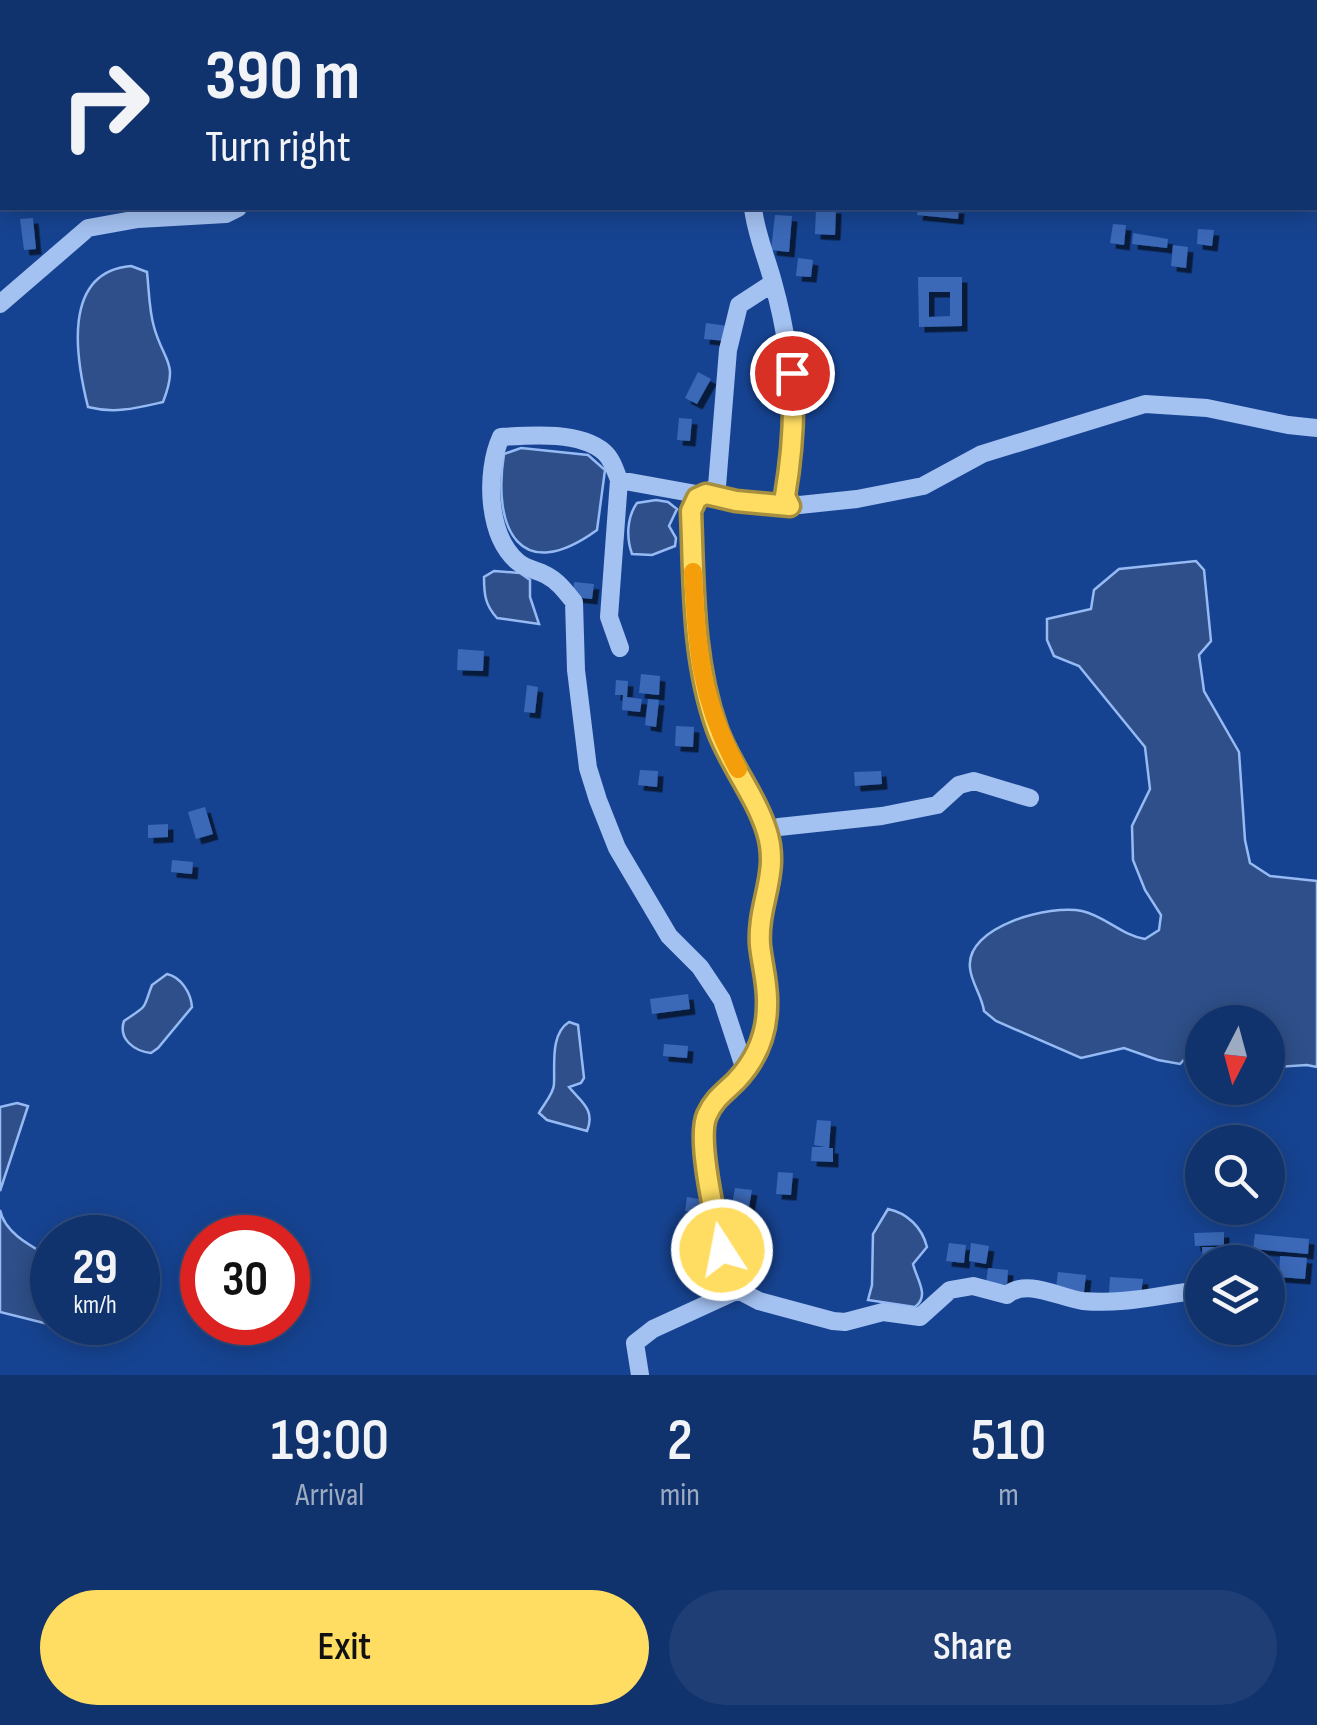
<!DOCTYPE html>
<style>
:root{--surface:#10326d;--page:#1e3e75;--text:#f1f3f6;--muted:#9caac2;--line:#304d80;--accent:#ffdd63}
body{margin:0;font-family:"Sofia Sans Condensed",sans-serif;background:var(--page);color:var(--text);height:100vh;display:flex;flex-direction:column;font-size:38px;white-space:nowrap}
*{box-sizing:border-box;margin:0}
p{font-size:32px;color:var(--muted)}
.icon{flex:none;width:55px;height:55px;fill:none;stroke:currentColor;stroke-width:2;stroke-linecap:round;stroke-linejoin:round}
.map{position:relative;height:1375px;overflow:hidden}
.details{display:flex;flex-direction:column;background:var(--surface);flex:1}
.details>*{flex:none}
.banner{position:absolute;left:0px;top:0px;width:1318px;height:210px;box-shadow:0 5px 25px #0003,0 0 0 2px var(--line);background:#10326d;color:var(--text);overflow:hidden}
.needle{width:65px;rotate:186deg}
.tools{position:absolute;left:1185px;top:1005px;display:grid;gap:20px}
.tools a{display:grid;place-items:center;width:100px;height:100px;border-radius:50%;background:var(--surface);box-shadow:0 5px 25px #0003,0 0 0 2px var(--line);font-size:50px}
.speed{position:absolute;left:30px;top:1215px;display:flex;gap:20px;font-size:50px;font-weight:700;text-align:center}
.speed>*{display:grid;place-content:center;width:130px;height:130px;border-radius:50%;background:var(--surface);box-shadow:0 5px 25px #0003,0 0 0 2px var(--line);line-height:1}
.speed small{font-size:25px;font-weight:400}
.speed .limit{border:15px solid #d22;background:#fff;color:#111}
.pin{position:absolute;display:grid;place-items:center;width:85px;height:85px;color:#fff;margin:-42px;border:5px solid #fff;border-radius:50%;box-shadow:0 2px 10px #0007}
.me{position:absolute;width:110px;margin:-55px;rotate:349deg;stroke-linejoin:round;filter:drop-shadow(0 0 8px #0008)}
.turn{display:flex;align-items:center;gap:35px;height:210px;padding:0 40px;font-size:45px}
.turn .icon{width:130px;height:130px;stroke-width:2.5}
.turn b{display:block;font-size:70px;line-height:85px}
.eta{display:flex;justify-content:space-evenly;align-items:center;height:170px;text-align:center}
.eta b{font-size:60px;font-weight:600;line-height:70px}
.action{display:flex;gap:20px;margin-top:auto;padding:20px 40px}
.action a{flex:1;height:115px;border-radius:60px;background:var(--accent);color:#111;font-size:40px;font-weight:600;line-height:115px;text-align:center}
.action a+a{background:var(--page);color:var(--text)}
.map>svg:first-child{display:block}
.water{fill:#2e4f89;stroke:#96baf3;stroke-width:2.5}
.building{fill:#3a69b8;fill-rule:evenodd;filter:url(#shadow)}
.lines{fill:none;stroke-linecap:round;stroke-linejoin:round}
.minor{stroke:#a3c1f1;stroke-width:18}
.route-casing{stroke:#a69040;stroke-width:25}
.route{stroke:#ffdd63;stroke-width:18}
.slow{stroke:#f59e0b;stroke-width:18}
</style>
<div class="map">
<svg width="1317" height="1375" viewBox="0 0 1317 1375">
<defs>
<filter id="shadow"><feDropShadow dx="5.5" dy="5.5" stdDeviation="0" flood-color="#0009"/></filter>
</defs>
<rect width="100%" height="100%" fill="#164391"/>
<path class="water" d="M131 266 147 272C149 290 149 310 154 327 164 363 179 361 163 402 137 408 115 414 88 407 76 359 61 272 131 266Z
M521 448 588 455 605 470 597 530C520 586 492 529 504 454Z
M656 500 668 502 677 509 669 526 676 538 675 546 652 555 632 554C626 537 627 517 637 503Z
M1196 561 1204 570 1211 641 1199 655 1204 691 1239 752 1245 840 1250 863 1270 876 1317 881V1067L1307 1065 1276 1067 1268 1057V1022H1202V1040L1180 1064 1158 1060 1124 1048 1081 1058 996 1021 984 1011C982 996 971 982 970 968 965 926 1051 904 1082 911 1105 916 1121 935 1145 939L1159 930 1161 915 1145 890 1133 860 1132 826 1150 789 1145 747 1079 666 1054 656 1047 640V619L1091 609 1094 590 1119 569Z
M494 571 520 573 530 580V597L539 624 497 618C485 605 484 594 484 577Z
M167 974C181 977 191 993 192 1007L158 1048 151 1053C134 1051 118 1039 124 1021 149 1004 142 1011 152 985Z
M569 1022 578 1025 584 1078 581 1083 569 1087C580 1101 596 1109 587 1131L547 1120 539 1113C544 1104 554 1093 554 1084 555 1065 550 1034 569 1022Z
M17 1103 28 1106 0 1191V1107Z
M888 1209C907 1213 922 1227 927 1247L913 1264C917 1280 930 1296 915 1307L868 1300 872 1285 873 1234Z
M0 1210C5 1234 33 1247 52 1258V1322L66 1323 48 1324 0 1312Z"/>
<path class="building" d="M816 208H836L835 235 815 234Z
M918 208H959L958 219 917 215Z
M775 215 792 216 789 252 771 250Z
M33 218 36 249 24 250 20 219Z
M1113 224 1126 225 1124 245 1110 243Z
M1198 229 1214 230 1212 246 1197 244Z
M1133 233 1168 239 1167 248 1132 244Z
M1173 245 1188 247 1186 268 1171 266Z
M798 258 813 260 811 277 796 276Z
M918 277H962V326L919 327ZM929 292H950V316L929 317Z
M706 323 728 326 726 341 704 339Z
M698 372 711 379 697 404 685 398Z
M679 418 692 419 690 441 677 440Z
M574 582 594 584 592 599 573 597Z
M458 649 484 651 483 671 457 670Z
M641 674 660 676 659 695 639 693Z
M616 680 628 681 627 697 642 699 640 712 622 710 623 695H615Z
M527 685 538 687 535 713 524 712Z
M648 699 659 700 656 727 645 725Z
M676 726 694 727 693 747 675 746Z
M640 770 658 771 657 787 638 785Z
M881 771 882 784 855 786 854 772Z
M205 807 213 834 196 839 188 812Z
M168 824V837L148 838V825Z
M172 860 193 862 192 874 171 872Z
M688 994 690 1009 652 1014 650 999Z
M664 1044 688 1046 687 1058 663 1056Z
M817 1120 831 1121 829 1148H833V1162L811 1161 812 1147H825L814 1145Z
M778 1172 793 1173 791 1195 776 1194Z
M735 1188 752 1190 749 1207 732 1204Z
M687 1197 711 1201 708 1215 685 1211Z
M1224 1232V1245L1195 1246 1194 1233Z
M1255 1234 1309 1239 1308 1254 1253 1249Z
M949 1243 966 1245 964 1263 946 1261Z
M971 1243 989 1246 986 1264 969 1261Z
M1202 1247H1227L1228 1261H1203Z
M1280 1256 1307 1258 1305 1279 1279 1277Z
M988 1268 1008 1270 1007 1285 986 1283Z
M1058 1272 1086 1275 1084 1292 1056 1288Z
M1110 1277 1143 1279 1141 1295 1109 1293Z"/>
<g class="lines">
<path class="minor" d="M101 0 108 2
M461 2 464 0
M1315 141H1317
M1315 156 1317 157
M753 208C756 234 766 256 773 282 793 353 798 424 785 497L790 506 857 499 923 486 982 454 1145 404 1207 408 1288 425 1317 428
M773 283 739 305 728 350 717 486 697 499 691 511C694 577 692 644 710 708 726 762 774 812 773 871 772 893 761 915 760 938 760 951 765 963 766 976 768 996 767 1016 762 1036 755 1069 729 1078 714 1103 690 1140 718 1231 728 1274L738 1290 759 1301 833 1321 845 1322 883 1312 920 1317 950 1290 973 1286 1007 1295C1027 1278 1060 1298 1083 1301 1125 1305 1162 1294 1202 1290
M0 304 88 228 138 219 226 214 238 208
M619 480 609 617 620 648
M767 832 779 827 882 816 937 805 959 785 974 781 1030 798
M745 1070 722 1000 700 967 669 936 617 848 598 800 588 768 576 670 574 602C566 592 558 581 546 575 537 570 526 569 518 562 487 536 485 472 501 437 531 435 580 431 604 452 612 459 615 470 619 480L735 501 790 506
M640 1375 635 1343 653 1329 738 1290"/>
</g>
<g class="lines">
<defs>
<path id="route" d="M722 1250C716 1221 696 1139 707 1115 714 1099 725 1092 736 1081 756 1060 767 1034 767 1005 768 984 762 965 760 945 757 904 780 874 767 832 756 796 730 765 717 729 692 659 694 585 691 511L697 498 706 494 736 501 790 506 785 496C792 455 795 415 792 373"/>
</defs>
<use href="#route" class="route-casing"/>
<use href="#route" class="route"/>
<path class="slow" d="M693 572C697 648 700 700 738 769"/>
</g>
</svg>
<div class="tools">
<a><svg class="needle" viewBox="-14 -14 28 28"><path d="M0-13l5 13h-10z" fill="#e53935"/><path d="M0 13l5-13h-10z" fill="#9caac2"/></svg></a>
<a><svg class="icon" aria-label="search" viewBox="0 0 24 24"><circle cx="10" cy="10" r="6"/><path d="M15 15l6 6"/></svg></a>
<a><svg class="icon" aria-label="layers" viewBox="0 0 24 24"><path d="M12 4l9 5-9 5-9-5zM3 14l9 5 9-5"/></svg></a>
</div>
<div class="speed"><div>29<small>km/h</small></div><div class="limit">30</div></div>
<div class="pin" style="left:792px;top:373px;background:#d93025"><svg class="icon" aria-label="arrive" viewBox="0 0 24 24"><path d="M6 21V4h12l-3 4 3 4H6"/></svg></div>
<svg class="me" style="left:722px;top:1250px" viewBox="-20 -20 40 40"><circle r="17" fill="#ffdd63" stroke="#fff" stroke-width="3"/><path d="M0-11L8 9 0 5-8 9z" fill="#fff"/></svg>
<div class="banner">
<div class="turn"><svg class="icon" aria-label="right" viewBox="0 0 24 24"><path d="M7 20v-9h11M14 6l5 5-5 5"/></svg><div><b>390 m</b>Turn right</div></div>
</div>
</div>
<section class="details">
<div class="eta">
<div><b>19:00</b><p>Arrival</p></div>
<div><b>2</b><p>min</p></div>
<div><b>510</b><p>m</p></div>
</div>
<div class="action"><a>Exit</a><a>Share</a></div>
</section>
